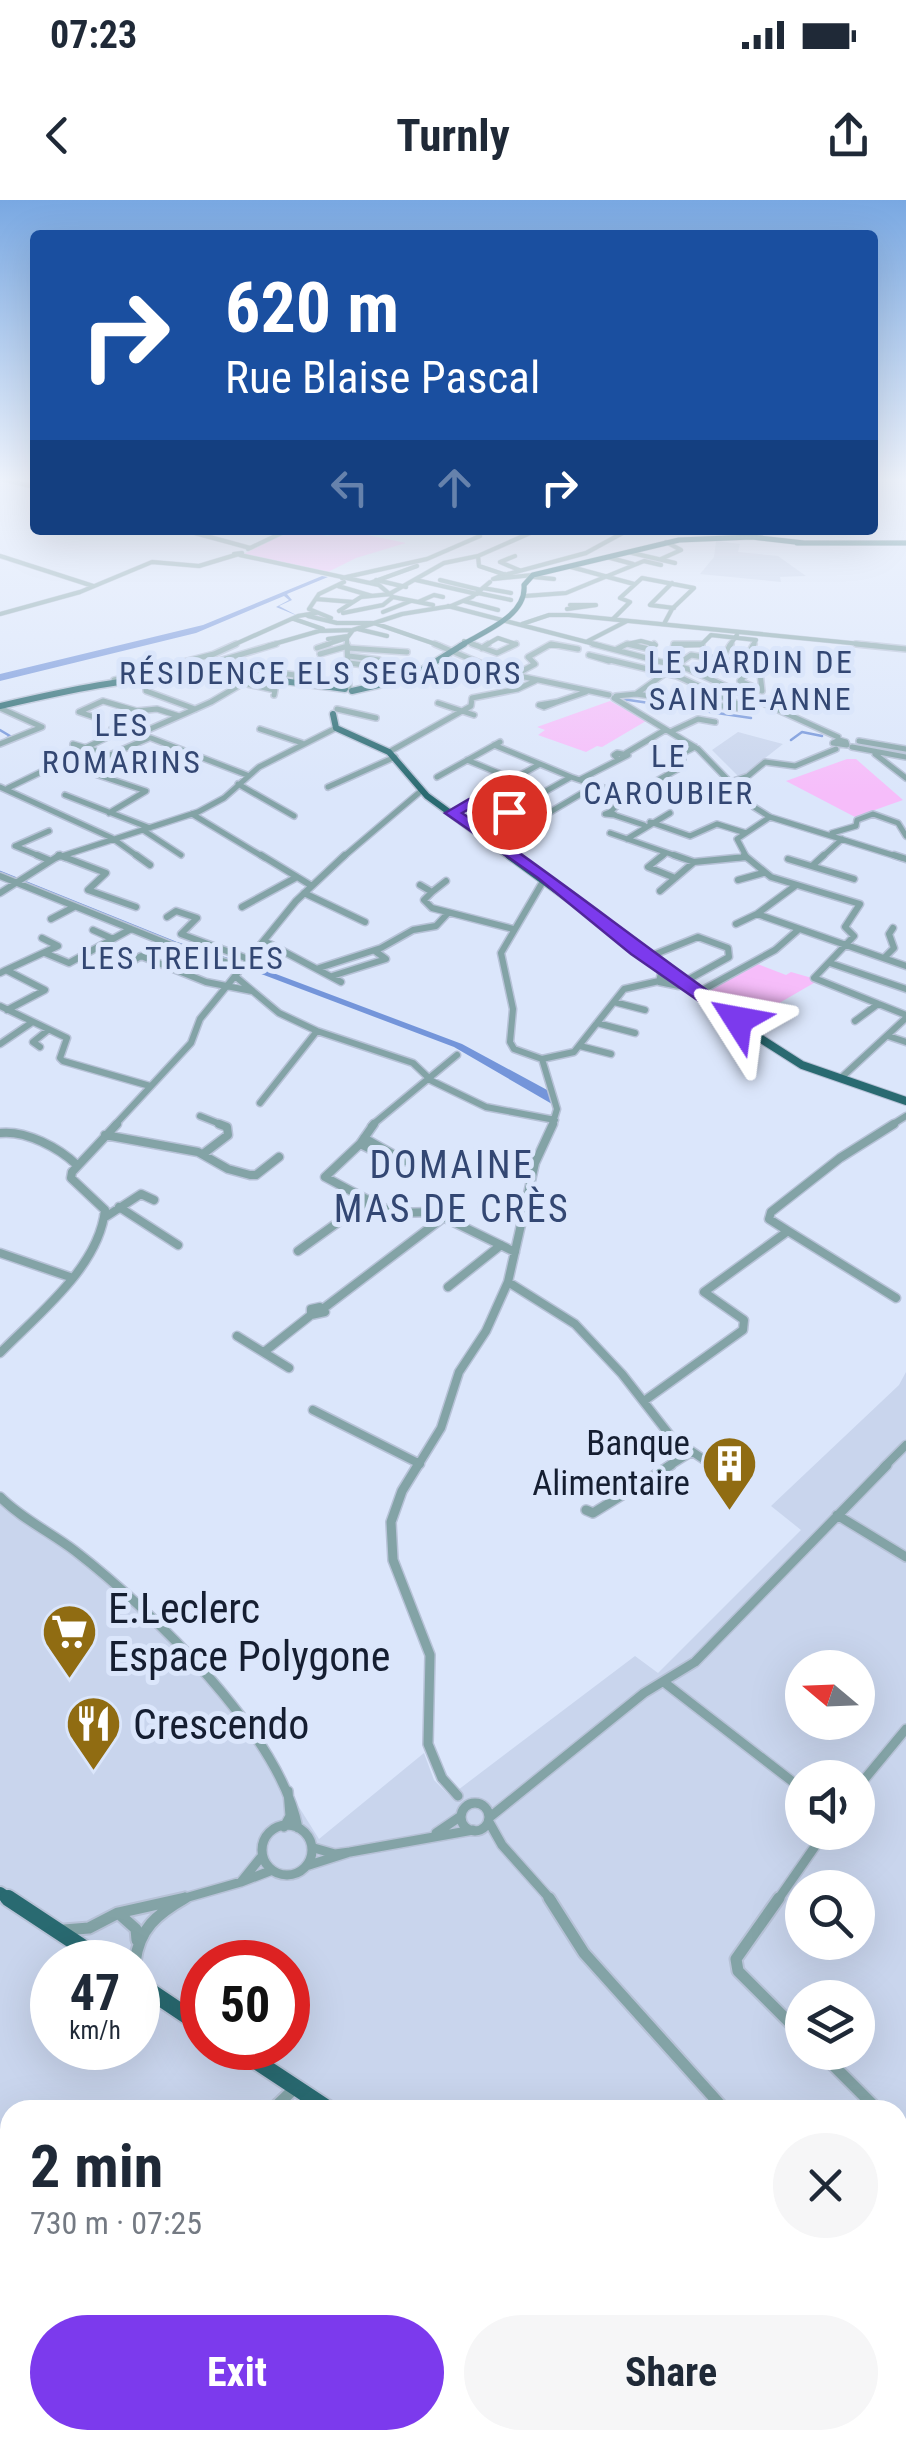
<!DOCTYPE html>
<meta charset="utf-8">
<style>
:root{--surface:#fff;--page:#f6f6f7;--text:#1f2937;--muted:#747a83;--accent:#7c3aed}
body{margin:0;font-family:"Roboto Condensed",sans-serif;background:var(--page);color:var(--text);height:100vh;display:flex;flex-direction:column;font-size:38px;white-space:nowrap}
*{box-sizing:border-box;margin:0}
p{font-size:32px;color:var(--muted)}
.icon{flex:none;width:55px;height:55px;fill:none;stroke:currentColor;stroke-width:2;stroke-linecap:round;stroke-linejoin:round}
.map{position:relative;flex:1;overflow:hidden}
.side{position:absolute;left:0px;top:1900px;width:908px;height:350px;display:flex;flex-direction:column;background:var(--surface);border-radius:30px 30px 0 0;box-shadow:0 10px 40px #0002}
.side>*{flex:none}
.guide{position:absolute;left:30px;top:30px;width:848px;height:305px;border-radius:10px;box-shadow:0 10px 40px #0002;background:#1a4fa0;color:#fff;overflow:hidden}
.needle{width:65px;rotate:289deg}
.fabs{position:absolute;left:785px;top:1450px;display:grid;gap:20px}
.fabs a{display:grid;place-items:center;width:90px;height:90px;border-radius:50%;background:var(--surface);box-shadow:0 10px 40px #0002;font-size:50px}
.speed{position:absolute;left:30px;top:1740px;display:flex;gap:20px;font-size:50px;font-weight:700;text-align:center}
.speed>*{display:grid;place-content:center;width:130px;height:130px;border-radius:50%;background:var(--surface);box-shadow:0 10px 40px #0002;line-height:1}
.speed small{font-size:25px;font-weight:400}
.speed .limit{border:15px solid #d22;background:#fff;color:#111}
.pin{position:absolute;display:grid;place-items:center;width:85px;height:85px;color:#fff;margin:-42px;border:5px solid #fff;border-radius:50%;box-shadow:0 2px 10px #0007}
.me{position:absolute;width:110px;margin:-55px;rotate:304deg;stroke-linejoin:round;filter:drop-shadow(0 0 8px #0008)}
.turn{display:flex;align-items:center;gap:35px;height:210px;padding:0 30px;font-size:45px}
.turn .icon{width:130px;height:130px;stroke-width:2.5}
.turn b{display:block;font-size:70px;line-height:85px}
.lanes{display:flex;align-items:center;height:95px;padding:0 30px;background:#0003;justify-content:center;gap:50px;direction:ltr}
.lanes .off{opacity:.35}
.round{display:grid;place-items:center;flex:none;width:105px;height:105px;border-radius:52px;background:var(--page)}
.summary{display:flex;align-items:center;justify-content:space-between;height:170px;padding:0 30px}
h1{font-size:60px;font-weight:700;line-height:75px}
.primary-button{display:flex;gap:20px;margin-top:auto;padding:20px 30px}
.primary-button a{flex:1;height:115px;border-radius:60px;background:var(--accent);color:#fff;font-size:40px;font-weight:700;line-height:115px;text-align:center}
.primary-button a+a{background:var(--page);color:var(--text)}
.status{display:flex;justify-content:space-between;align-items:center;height:70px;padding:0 50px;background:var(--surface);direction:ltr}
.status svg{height:28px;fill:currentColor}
header{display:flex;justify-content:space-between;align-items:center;height:130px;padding:0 30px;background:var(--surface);font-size:45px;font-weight:700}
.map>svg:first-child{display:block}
.built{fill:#c9d5ed;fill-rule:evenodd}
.green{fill:#f6bdfa}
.water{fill:#7495da}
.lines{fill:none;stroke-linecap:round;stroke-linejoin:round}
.stream{stroke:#7495da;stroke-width:2.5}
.minor-far5-casing{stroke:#b7c2d7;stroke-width:5}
.minor-far4-casing{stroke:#b7c2d7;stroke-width:8}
.minor-far3-casing{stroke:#b7c2d7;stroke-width:9}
.minor-far2-casing{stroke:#b7c2d7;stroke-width:11}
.minor-far1-casing{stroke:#b7c2d7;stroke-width:12}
.minor-casing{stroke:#b7c2d7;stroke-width:15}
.major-far4-casing{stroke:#b7c2d7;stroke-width:6}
.major-far3-casing{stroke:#b7c2d7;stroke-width:9}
.major-far2-casing{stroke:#b7c2d7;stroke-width:10}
.major-far1-casing{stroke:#b7c2d7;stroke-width:16}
.major-casing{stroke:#b7c2d7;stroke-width:20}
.minor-far5{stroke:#83a3a6;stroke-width:4}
.minor-far4{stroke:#83a3a6;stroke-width:5}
.minor-far3{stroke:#83a3a6;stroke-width:6}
.minor-far2{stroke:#83a3a6;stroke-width:8}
.minor-far1{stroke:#83a3a6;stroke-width:9}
.minor{stroke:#83a3a6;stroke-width:11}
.major-far4{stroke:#296a71;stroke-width:5}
.major-far3{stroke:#296a71;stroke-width:6}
.major-far2{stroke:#296a71;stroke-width:8}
.major-far1{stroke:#296a71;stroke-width:12}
.major{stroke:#296a71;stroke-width:16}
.route{fill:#7c3aed;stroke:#51269a;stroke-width:2.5}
.labels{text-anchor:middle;stroke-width:10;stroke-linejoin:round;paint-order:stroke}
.far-neighbourhood-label{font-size:32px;letter-spacing:2.5px;fill:#334773;stroke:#dbe6fb}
.poi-label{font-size:35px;fill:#151e31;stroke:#dbe6fb;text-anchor:end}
.neighbourhood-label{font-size:38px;letter-spacing:2.5px;fill:#334773;stroke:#dbe6fb}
.near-poi-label{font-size:42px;fill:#151e31;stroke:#dbe6fb;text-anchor:start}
</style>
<div class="status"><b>07:23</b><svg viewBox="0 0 49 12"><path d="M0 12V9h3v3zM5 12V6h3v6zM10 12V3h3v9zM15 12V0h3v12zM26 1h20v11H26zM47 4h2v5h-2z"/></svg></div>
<header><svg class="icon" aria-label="back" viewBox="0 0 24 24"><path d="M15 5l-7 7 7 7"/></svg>Turnly<svg class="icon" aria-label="share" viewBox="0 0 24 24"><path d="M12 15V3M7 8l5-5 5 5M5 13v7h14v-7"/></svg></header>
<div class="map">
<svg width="906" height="2250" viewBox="0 0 906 2250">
<rect width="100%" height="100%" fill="#dbe6fb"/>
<path class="built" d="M716 341 740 344 738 352 778 356 806 376 780 377 781 382 700 374 714 357Z
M738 532 783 544 740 578 712 550Z
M906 1172V2250H0V1299L43 1336 86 1362 183 1452 252 1532 319 1639 424 1553 434 1580 450 1596 635 1456 658 1473 801 1330 771 1306 899 1185ZM802 1468H858V1522H802ZM802 1578H858V1632H802ZM802 1688H858V1742H802ZM52 1762H138V1848H52ZM202 1762H288V1848H202ZM802 1798H858V1852H802ZM10 1910H898V2240H10Z"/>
<path class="green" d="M290 330 328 336 343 330 406 343 356 358 324 374 244 354Z
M610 501 646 521 602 547 597 546 586 552 538 535 545 530 537 527Z
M847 559H856L903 600 855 617 786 581Z
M755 763 786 775 791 772 819 780 745 823 703 793Z"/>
<path class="water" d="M322 376 328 377 287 394 292 400 279 406 298 416 276 407 289 400 284 396 196 433 0 481V474L203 425Z
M252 765 462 844 549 891 552 904 454 847 248 769Z"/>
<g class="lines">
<path class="stream" d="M622 499 751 518
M0 530 10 536 6 539
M791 540 802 532 822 536
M0 672 176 743 243 764"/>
<defs>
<path id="minor-far5" d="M1 279 35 287
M184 330 250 348
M248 349 288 330
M628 352 675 363
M240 355 379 385 393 397
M0 356 93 386
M515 356 500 362 519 370
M607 357 633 364
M661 359 681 350 666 342
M571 367 634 384
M503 374 479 366 478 356 537 330
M505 374 513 377 493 379Z
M508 374 586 353 628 330
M513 377 533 375
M534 377 554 379
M342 378 427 359 480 336
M376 380 406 387
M416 380 477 394
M440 380 481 390
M370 383 417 366
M672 383 650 405 674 408
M338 386 372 396
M483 388 511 393
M391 393 444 363 478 356
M478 393 511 400
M525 396 566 393 644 361 661 365
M393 397 433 405
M316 399 353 402
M464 401 498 410
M418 402 434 395 443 397
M448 406 602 446
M567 409 596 405H570
M339 411 361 397 391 394
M383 412 411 401
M343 413 383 405 393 397
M0 414 80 392 152 362 199 366 242 353 234 354
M308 416 337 423H374L441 446
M331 418 309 409 319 394 344 382
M294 419 323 429
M613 419 630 402 620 398 642 378 694 388 672 409 664 424
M522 424 549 415H569L881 446
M358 429 387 436
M328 439 348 436
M464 441 479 446
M586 442 627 421
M627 444 637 446
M627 444 641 441 656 445 653 446
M231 446 298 416 316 413
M267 446 319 431 353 430 402 414 451 406 472 397 490 382
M322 446 347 438
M347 446V438L353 430
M484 446 498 438 516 444
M511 446 516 444
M547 446H564
M622 446 627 444
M674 446 701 445 711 435 756 440 752 446
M729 446 737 435"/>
<path id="minor-far4" d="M347 444 349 488
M435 444 501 472 609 495
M472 444 497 453 516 444
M593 444 688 469 838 537
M627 444 649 449 654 444
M856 444 906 449
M317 448 329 444
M348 448 407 452
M482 448 488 444
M617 449 627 444
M320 454 348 446
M672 455 674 444H702
M349 456 379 460
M609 461 589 455 677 476 751 510 636 494
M349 463 418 472
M743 463 754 444
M754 465 740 481 762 491
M423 469 472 475 462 476
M750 471 760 473 762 491
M712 473 731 444
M182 476 192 469 276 444
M513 476 535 464 528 457 551 444 578 449
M114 480 214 454 236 444
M146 481V491L195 509
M247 484 275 490 274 495
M616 496 636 494 691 455 760 466
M614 498 698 549 754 607 770 617 902 658
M557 502 544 507 539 505Z
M557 502 586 492
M438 503 474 515
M0 508 42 527 0 544
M337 509 376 518
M97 518 79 512 103 501 137 511 157 509 179 516
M124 529 141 533 211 502 264 471 295 475 296 482
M260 529 302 543
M670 532 698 519 715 522
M151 538 247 575
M839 540 846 542 847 545 833 543Z
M859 541 906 549
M73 544 110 555 149 538
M494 545 540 564
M852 547 906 557
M85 548 141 521 135 519 112 529 117 532
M389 552 471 506 472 498 518 489 535 481
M626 553 665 530
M875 554 906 578
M467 560 513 579
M62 563 146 591 109 613
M540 564 571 577 505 614 470 603Z
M437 577 500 542
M571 577 649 603
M581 579 628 555 617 553 614 555 617 558
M731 582 748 576 765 562 795 566 836 549
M238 584 294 616
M0 587 112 638 140 658
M328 587 395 557
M8 588 72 557
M65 595 150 628
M630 596 683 566V553L695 547
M610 612 620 603 636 599
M610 612 615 615 605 614Z
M452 613 470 603
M192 614 265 658
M614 615 644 625
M650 622 690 636 717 624 746 633
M143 630 181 655
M610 633 682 658
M832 633 856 626 857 620 873 614 898 623 906 636
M627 639 670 613
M496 644 596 585
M58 655 65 658
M44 658 15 646 49 631
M56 658 198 612 224 598 259 567 336 528
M342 658 421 591
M660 658 666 653
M738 658 746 657
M747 658 737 639 770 617
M821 658 842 639"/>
<path id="minor-far3" d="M37 655 49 660
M59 655 106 673 88 690 136 707
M136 655 150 665
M261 655 312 686
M663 655 648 667 675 678
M674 655 694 662
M744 655 771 677 860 704 845 727 854 736 814 778 906 815
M894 655 906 659
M788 659 854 679
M812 666 824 655
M0 676 171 745 245 768
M545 678 501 753 513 809 510 842 514 849 542 859 557 909 552 926
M738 680 763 673
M420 685 432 692 424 700 432 708 513 729
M795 686 757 714 906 766
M660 691 694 662 746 657
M432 692 446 681
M0 693 60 655
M304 693 365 722
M242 707 297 677
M167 717 176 711 197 718 181 734 251 760
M51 719 74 707
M736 724 757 714
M93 730 113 739
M266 742 341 782
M45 753 69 763 131 729
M648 757 698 737 728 748 729 757 682 783
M884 758 894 748 889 734 893 728
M830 763 906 789
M124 766 141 756 206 782 252 791
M319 768 381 748 413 730 436 726 448 713
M6 770 58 746 42 738
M0 773 6 770 45 790 7 810
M661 773 659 782 679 786
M332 776 386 759 375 751
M236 777 279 813 317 831 413 863 432 881 486 907 555 920
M697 793 775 750 798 730
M614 802 645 810
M0 806 67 838 60 858 63 861 150 886
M855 821 878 804
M597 823 635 833
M888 836 906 842
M0 844 31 823
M580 846 611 854
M40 847 33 842 48 830
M542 859 574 852 624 789 672 778
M842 877 906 818
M260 903 317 831
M200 916 225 926
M114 926 191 843 200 819 296 701 345 655
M371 926 457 855
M890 926 906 916"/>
<path id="minor-far2" d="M374 924 360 944 325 977 383 1008 396 1013 433 1012 515 1052
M0 933C26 930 59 948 77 965
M105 935 198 952 228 969 250 975H256L279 957
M360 944 397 962 405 961 364 938
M203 954 228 935 227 927 219 924
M119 1007 178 1045
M107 1016 141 994 154 1000
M788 1031 896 1098
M298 1051 369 1000
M0 1053 70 1077
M508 1082 575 1124 622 1174 672 1238 715 1267
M448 1087 501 1045
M320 1107 325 1112 311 1115V1109Z
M324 1108 444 1017
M237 1136 289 1168
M264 1152 311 1115
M0 1153C38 1114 99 1067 105 1010L71 978 72 972 117 924
M644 1201 743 1130 744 1120 704 1092 788 1031 769 1019 771 1012 840 958 894 924
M313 1210 420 1264
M417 1267 441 1228 459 1172 486 1131 508 1082 535 963 553 924
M667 1267 691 1252
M884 1267 906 1245"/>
<path id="minor-far1" d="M418 1265 402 1291 391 1322 393 1360 430 1455 428 1544 442 1578 458 1596
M711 1265 732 1279
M0 1297C22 1319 50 1332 75 1351 150 1409 280 1534 298 1628
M586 1310 593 1313 671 1265
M837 1315 906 1357
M665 1483 802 1589
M858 1587 906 1529
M461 1617a14 14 0 1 1 28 0a14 14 0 1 1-28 0Z
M490 1617 644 1493 695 1462 887 1265
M489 1622 502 1645 552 1701
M262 1650a25 25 0 1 1 50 0a25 25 0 1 1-50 0Z
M284 1627 290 1616 288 1591
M436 1633 461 1616
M350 1652 473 1630
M262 1656 241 1682 270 1671
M306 1666 350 1652 335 1654 314 1648
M185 1698 241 1682
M173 1701 185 1698 181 1701
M777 1701 825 1632"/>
<path id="minor" d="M549 1698 584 1753 725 1910
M779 1698 736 1759 738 1771 802 1835
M118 1713 136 1729 137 1740
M64 1730 89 1728 118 1713 185 1698
M135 1762C139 1729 157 1714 185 1698
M820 1852 878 1910
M272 1910 296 1887
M898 1929 906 1938
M898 2065 906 2051
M0 2074 10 2083
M898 2093 906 2103
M0 2143 10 2134
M188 2240 200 2250
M331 2250 339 2240"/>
<path id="major-far4" d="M797 343H906
M460 446C483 432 527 416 524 385L533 375 679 340 752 337 804 343"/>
<path id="major-far3" d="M352 491 409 478 464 444
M0 506C65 491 132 476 199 475 248 475 296 483 345 489
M333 514 336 528 389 552 427 596 512 658"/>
<path id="major-far2" d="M509 655 749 830
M744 828 802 865 906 901"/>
<path id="major-far1" d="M0 1693 12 1701"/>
<path id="major" d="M8 1698 105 1762
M138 1783 202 1826
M236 1848 330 1910
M829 2240 843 2250"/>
</defs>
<use href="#minor-far5" class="minor-far5-casing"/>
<use href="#minor-far4" class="minor-far4-casing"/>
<use href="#minor-far3" class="minor-far3-casing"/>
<use href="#minor-far2" class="minor-far2-casing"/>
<use href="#minor-far1" class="minor-far1-casing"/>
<use href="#minor" class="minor-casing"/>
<use href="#major-far4" class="major-far4-casing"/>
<use href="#major-far3" class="major-far3-casing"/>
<use href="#major-far2" class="major-far2-casing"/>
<use href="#major-far1" class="major-far1-casing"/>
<use href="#major" class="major-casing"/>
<use href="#minor-far5" class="minor-far5"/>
<use href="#minor-far4" class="minor-far4"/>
<use href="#minor-far3" class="minor-far3"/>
<use href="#minor-far2" class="minor-far2"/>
<use href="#minor-far1" class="minor-far1"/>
<use href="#minor" class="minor"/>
<use href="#major-far4" class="major-far4"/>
<use href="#major-far3" class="major-far3"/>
<use href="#major-far2" class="major-far2"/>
<use href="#major-far1" class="major-far1"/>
<use href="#major" class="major"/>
</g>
<linearGradient id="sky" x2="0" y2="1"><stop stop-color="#79a8e2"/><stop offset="0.47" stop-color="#eff4fd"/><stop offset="1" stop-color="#eff4fd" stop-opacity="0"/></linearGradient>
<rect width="906" height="594" fill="url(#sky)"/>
<path class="route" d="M469 599 514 609V615L509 617 471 608 462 613C559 678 649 751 745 817V824H732L631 754 538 678 445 613Z"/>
<defs>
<symbol id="building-pin" viewBox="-11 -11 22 30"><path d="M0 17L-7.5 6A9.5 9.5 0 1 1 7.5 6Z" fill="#906c12" stroke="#dbe6fb"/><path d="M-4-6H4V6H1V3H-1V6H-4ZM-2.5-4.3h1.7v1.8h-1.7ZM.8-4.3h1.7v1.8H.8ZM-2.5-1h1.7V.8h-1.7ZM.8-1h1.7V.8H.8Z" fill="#fff"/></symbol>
<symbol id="supermarket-pin" viewBox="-11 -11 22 30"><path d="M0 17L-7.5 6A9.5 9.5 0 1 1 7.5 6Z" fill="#906c12" stroke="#dbe6fb"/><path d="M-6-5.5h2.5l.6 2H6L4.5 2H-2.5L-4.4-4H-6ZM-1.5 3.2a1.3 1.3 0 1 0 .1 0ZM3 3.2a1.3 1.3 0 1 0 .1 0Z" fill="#fff"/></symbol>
<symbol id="restaurant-pin" viewBox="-11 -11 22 30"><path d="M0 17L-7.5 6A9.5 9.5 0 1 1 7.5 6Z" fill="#906c12" stroke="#dbe6fb"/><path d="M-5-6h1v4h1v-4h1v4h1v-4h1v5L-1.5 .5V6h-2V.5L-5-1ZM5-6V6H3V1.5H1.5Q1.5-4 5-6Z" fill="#fff"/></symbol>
</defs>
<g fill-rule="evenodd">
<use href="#building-pin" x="698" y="1232" width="63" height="86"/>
<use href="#supermarket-pin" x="38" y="1400" width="63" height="86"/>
<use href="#restaurant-pin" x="62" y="1492" width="63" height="86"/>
</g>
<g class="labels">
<g class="far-neighbourhood-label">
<text x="751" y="473">LE JARDIN DE<tspan x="751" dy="37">SAINTE-ANNE</tspan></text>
<text x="321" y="484">RÉSIDENCE ELS SEGADORS</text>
<text x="122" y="536">LES<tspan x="122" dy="37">ROMARINS</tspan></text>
<text x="669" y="567">LE<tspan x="669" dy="37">CAROUBIER</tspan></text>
<text x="183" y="769">LES TREILLES</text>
</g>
<g class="poi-label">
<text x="690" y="1255">Banque<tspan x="690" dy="40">Alimentaire</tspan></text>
</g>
<g class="neighbourhood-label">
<text x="452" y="978">DOMAINE<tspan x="452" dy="44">MAS DE CRÈS</tspan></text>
</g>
<g class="near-poi-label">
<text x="108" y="1423">E.Leclerc<tspan x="108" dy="48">Espace Polygone</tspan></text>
<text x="133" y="1539">Crescendo</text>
</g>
</g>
</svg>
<div class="fabs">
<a><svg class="needle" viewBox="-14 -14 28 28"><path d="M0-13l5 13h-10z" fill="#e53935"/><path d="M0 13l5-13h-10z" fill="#747a83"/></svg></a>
<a><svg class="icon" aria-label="sound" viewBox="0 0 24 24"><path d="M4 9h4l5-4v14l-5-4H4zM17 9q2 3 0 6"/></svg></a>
<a><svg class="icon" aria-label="search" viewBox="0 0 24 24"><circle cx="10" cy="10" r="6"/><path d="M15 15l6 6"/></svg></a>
<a><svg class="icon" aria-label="layers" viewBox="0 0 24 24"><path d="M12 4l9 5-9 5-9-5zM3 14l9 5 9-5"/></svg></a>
</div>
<div class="speed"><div>47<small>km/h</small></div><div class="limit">50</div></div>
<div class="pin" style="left:509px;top:612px;background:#d93025"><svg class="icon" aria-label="arrive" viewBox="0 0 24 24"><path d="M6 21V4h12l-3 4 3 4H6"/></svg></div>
<svg class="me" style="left:738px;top:820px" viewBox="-20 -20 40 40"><path d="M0-17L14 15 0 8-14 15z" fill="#7c3aed" stroke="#fff" stroke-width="4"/></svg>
<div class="guide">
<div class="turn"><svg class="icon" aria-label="right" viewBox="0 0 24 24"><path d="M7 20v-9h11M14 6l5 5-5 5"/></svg><div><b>620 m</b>Rue Blaise Pascal</div></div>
<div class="lanes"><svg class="icon off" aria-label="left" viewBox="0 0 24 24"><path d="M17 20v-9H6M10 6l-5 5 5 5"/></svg><svg class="icon off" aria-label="ahead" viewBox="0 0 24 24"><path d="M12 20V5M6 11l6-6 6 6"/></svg><svg class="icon" aria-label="right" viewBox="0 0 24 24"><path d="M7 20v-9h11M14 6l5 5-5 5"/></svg></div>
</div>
<section class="side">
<div class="summary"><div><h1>2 min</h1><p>730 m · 07:25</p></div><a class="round"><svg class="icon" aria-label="close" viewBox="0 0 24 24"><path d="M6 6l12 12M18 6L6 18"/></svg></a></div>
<div class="primary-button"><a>Exit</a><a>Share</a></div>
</section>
</div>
